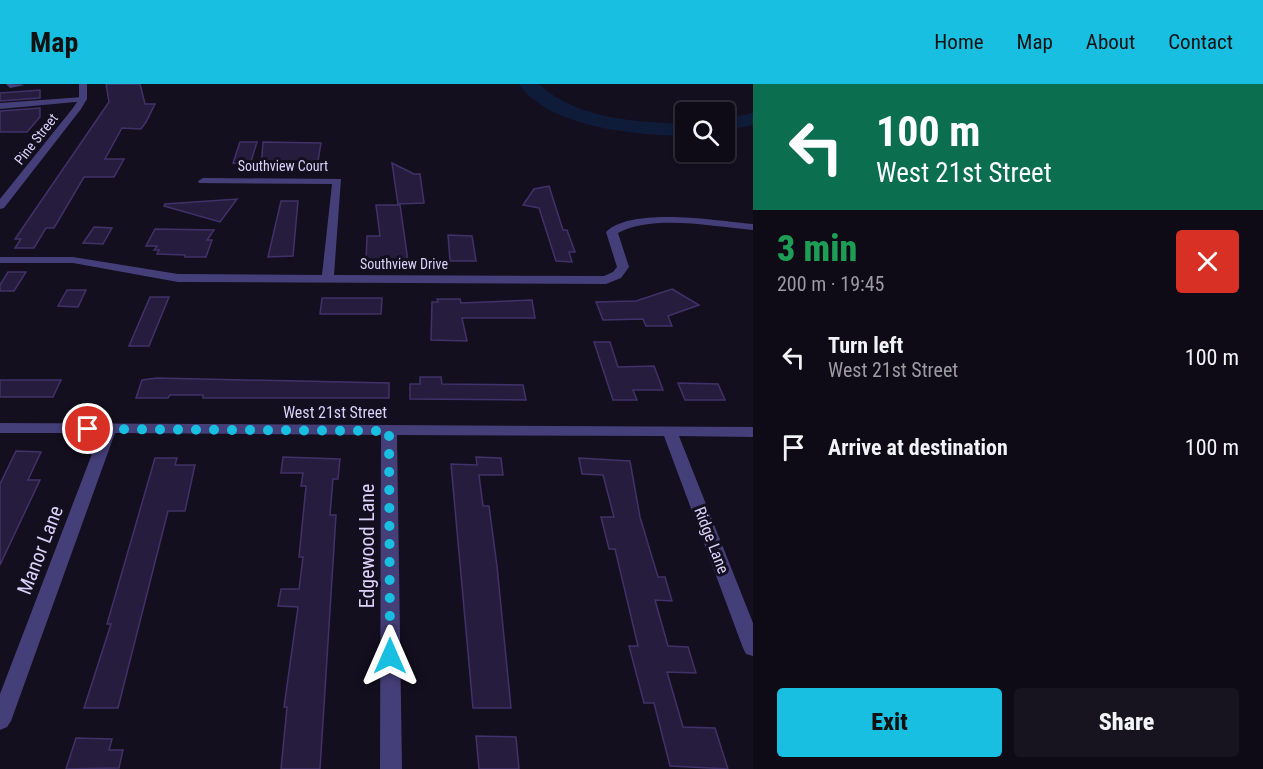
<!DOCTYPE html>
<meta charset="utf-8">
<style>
:root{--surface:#0e0b17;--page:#171420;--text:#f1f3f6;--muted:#9b9ba1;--line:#2e2b36;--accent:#19bfe0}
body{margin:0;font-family:"Roboto Condensed",sans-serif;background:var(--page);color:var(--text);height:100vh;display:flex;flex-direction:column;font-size:22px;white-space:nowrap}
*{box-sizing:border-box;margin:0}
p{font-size:20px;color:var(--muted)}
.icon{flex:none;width:33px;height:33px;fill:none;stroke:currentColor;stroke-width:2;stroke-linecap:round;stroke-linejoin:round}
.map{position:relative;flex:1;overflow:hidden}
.details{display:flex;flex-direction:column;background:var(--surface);width:510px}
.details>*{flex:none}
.hud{background:#0b6e4f;color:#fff;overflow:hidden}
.buttons{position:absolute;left:675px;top:18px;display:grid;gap:12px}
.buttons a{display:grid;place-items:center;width:60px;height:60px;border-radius:6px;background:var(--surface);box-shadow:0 2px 4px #0004,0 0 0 2px var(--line);font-size:30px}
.pin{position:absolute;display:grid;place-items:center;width:51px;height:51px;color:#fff;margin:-26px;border:3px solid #fff;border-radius:50%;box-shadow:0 2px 6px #0007}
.me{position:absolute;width:66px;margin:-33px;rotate:0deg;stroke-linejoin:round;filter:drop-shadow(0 0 4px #0008)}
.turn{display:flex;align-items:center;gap:21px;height:126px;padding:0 24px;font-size:27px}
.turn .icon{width:78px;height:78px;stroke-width:2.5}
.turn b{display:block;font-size:42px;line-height:51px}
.round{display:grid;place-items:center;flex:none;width:63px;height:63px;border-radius:6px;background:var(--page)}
.headline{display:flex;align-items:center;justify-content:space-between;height:102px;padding:0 24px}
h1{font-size:36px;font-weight:800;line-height:45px;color:#1e9e55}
.cta{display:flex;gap:12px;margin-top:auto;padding:12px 24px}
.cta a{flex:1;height:69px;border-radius:6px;background:var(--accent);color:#111;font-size:24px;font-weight:800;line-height:69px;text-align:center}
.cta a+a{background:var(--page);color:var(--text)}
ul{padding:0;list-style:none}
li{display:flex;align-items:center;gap:18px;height:90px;padding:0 24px}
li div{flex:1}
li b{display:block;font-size:22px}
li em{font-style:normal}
header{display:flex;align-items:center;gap:36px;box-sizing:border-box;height:84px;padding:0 30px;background:var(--accent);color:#111}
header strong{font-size:28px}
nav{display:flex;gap:33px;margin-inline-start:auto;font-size:21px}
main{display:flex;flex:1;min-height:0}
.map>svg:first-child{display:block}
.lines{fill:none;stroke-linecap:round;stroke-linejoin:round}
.river{fill:#0e1b39;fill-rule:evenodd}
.building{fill:#261d3e;stroke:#403268;stroke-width:1.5}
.service{fill:#453f79;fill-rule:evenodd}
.minor{fill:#453f79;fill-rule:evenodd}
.tertiary{fill:#453f79;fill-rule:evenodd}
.route{stroke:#19bfe0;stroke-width:10;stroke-dasharray:0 18}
.labels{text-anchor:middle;stroke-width:6;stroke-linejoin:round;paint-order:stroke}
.far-street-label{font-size:14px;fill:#dad3fa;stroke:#130f1f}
.street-label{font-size:16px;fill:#dad3fa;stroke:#130f1f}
.near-street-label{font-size:20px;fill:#dad3fa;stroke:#130f1f}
</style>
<header>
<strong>Map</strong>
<nav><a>Home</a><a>Map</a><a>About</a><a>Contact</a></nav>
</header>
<main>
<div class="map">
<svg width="753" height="685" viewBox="0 0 753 685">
<rect width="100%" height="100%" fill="#130f1f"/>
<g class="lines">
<path class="river" d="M519 0H539C576 35 637 38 686 40V52C636 51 549 44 519 0Z
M753 29V41L724 47V35Z"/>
</g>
<path class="building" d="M106 0H140L145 20H155L146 38 141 45 122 44 105 75H124L114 93H84L54 144H46L34 164H15L21 155H15L109 18Z
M40 6V14L0 17V9Z
M40 24V33L27 48H0V27Z
M240 58H257L250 81 233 79Z
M263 58 321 59 318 77H306L305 81 261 84Z
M392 79 414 90H420L424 119 398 120Z
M549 102 563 146H567L575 168H569L572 178 556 177 539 124 523 121 534 105Z
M237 115 220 138 164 122 165 120Z
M281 117H298L293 172 268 173Z
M376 121H400L408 177H366L367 152H380Z
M94 143 112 144 103 160 83 159Z
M155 145 214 146 207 156H212L206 173H185V171L157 170 159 166H154L157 162H146Z
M448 151 472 152 476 177H450Z
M8 188H26L14 207H0V201Z
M672 205 699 221 668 232 672 242H646L643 235 603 236 596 218 636 217Z
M67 206H86L78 223 58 222Z
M150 213H169L149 262H129Z
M322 214H382L381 230H320Z
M437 215H460L461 219 532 216 535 234H462L467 257 431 256 432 218H438Z
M594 258H610L618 283 654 282 663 306H633L637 316H613Z
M420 293H441L442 300 523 301 526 316 410 315V300H420Z
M157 294 389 299V314H203V311H170L168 314H136L142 296Z
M0 296H61L53 313H0Z
M678 299 718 300 725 316H685Z
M16 367 41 368 28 396H40L0 481V400Z
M283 373 340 375 338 395H333L330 431H336L320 685H281L287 623H284L298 523 278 522 281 505H299L303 473H299L306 402H301L303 389H281Z
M476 373 501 374 503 391H479L483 422H489L497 482 511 624H473L451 380 477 381Z
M155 374H177L175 381H195L185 427H168L118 624H84L111 540H107Z
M579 374 630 377 640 433 658 493H665L672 517 655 516 668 562 688 563 696 589 667 588 683 643 715 644 728 685 670 682 654 619H644L629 562H638L615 465H609L601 433H614L603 391 582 390Z
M476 652 516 653 519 685H479Z
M76 654 112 655 109 666H123L119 684 66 685Z"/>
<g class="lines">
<path class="service" d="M6 0C10 0 21 0 25 1L10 4Z"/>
<path class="minor" d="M83 13H86V17L0 25V19Z
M203 94 341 95 334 191 604 192 613 188 617 183 606 148C632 122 718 137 753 140V146C713 143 654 130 618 149L629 183 621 194 606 200 178 198 73 179H0V173H73L178 190 322 191 332 100 199 99 198 97Z
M0 339 753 343V353L679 352 753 539V572L746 570 743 564 664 352 397 351 402 685H380L381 351 115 349 11 637 7 643 0 646V610L100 349H0Z"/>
<path class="tertiary" d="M79 0H87V15L81 25 4 124 0 125V115L73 24 79 15Z"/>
</g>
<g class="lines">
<path class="route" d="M88 345 389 347 390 572"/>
</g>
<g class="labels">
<g class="far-street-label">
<text transform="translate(36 55) rotate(-52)" y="5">Pine Street</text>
<text x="283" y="87">Southview Court</text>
<text x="404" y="185">Southview Drive</text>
</g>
<g class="street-label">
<text x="335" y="334">West 21st Street</text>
<text transform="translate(712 456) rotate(69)" y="6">Ridge Lane</text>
</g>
<g class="near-street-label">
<text transform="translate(367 462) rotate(-90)" y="7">Edgewood Lane</text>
<text transform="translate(40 466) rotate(-69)" y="7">Manor Lane</text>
</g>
</g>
</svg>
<div class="buttons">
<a><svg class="icon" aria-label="search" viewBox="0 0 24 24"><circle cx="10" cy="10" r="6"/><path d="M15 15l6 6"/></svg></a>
</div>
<div class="pin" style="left:88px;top:345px;background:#d93025"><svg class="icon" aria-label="arrive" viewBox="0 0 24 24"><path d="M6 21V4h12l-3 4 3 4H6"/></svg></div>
<svg class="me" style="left:390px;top:572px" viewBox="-20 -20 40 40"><path d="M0-17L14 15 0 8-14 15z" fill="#19bfe0" stroke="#fff" stroke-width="4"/></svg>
</div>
<section class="details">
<div class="hud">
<div class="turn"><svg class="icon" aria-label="left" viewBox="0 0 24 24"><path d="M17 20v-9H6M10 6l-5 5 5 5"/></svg><div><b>100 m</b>West 21st Street</div></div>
</div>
<div class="headline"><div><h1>3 min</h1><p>200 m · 19:45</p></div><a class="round" style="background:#d93025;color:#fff"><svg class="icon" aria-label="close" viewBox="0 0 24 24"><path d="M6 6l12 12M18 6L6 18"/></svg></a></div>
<ul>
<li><svg class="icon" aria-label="left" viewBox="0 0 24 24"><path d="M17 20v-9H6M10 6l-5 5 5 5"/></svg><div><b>Turn left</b><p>West 21st Street</p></div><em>100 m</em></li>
<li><svg class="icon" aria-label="arrive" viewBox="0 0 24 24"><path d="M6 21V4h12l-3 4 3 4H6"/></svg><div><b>Arrive at destination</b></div><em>100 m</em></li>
</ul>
<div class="cta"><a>Exit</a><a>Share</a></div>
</section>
</main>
